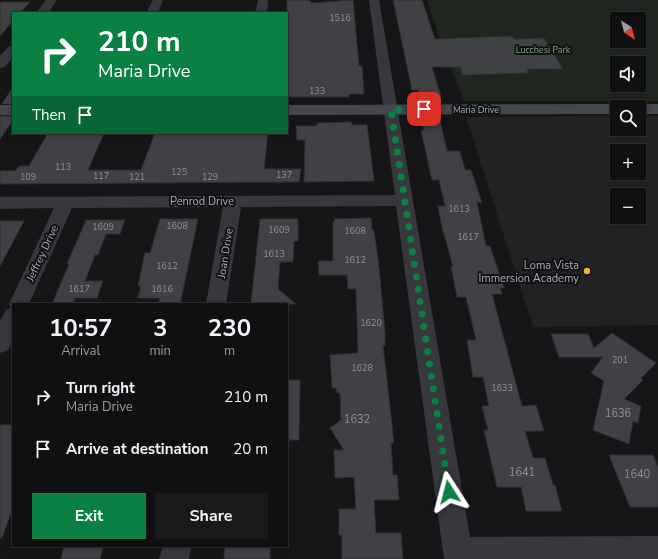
<!DOCTYPE html>
<meta charset="utf-8">
<style>
:root{--surface:#101012;--page:#19191b;--text:#f1f3f6;--muted:#9c9d9f;--line:#303032;--accent:#0b8043}
body{margin:0;font-family:"Nunito Sans",sans-serif;background:var(--page);color:var(--text);height:100vh;display:flex;flex-direction:column;font-size:15px;white-space:nowrap}
*{box-sizing:border-box;margin:0}
p{font-size:13px;color:var(--muted)}
.icon{flex:none;width:22px;height:22px;fill:none;stroke:currentColor;stroke-width:2;stroke-linecap:round;stroke-linejoin:round}
.map{position:relative;flex:1;overflow:hidden}
.panel{position:absolute;left:12px;top:303px;width:276px;height:244px;display:flex;flex-direction:column;background:var(--surface);border-radius:0px;box-shadow:0 2px 6px #0003,0 0 0 1px var(--line)}
.panel>*{flex:none}
.banner{position:absolute;left:12px;top:12px;width:276px;height:122px;border-radius:0px;box-shadow:0 2px 6px #0003,0 0 0 1px var(--line);background:#0b8043;color:#fff;overflow:hidden}
.needle{width:26px;rotate:144deg}
.fabs{position:absolute;left:610px;top:12px;display:grid;gap:8px}
.fabs a{display:grid;place-items:center;width:36px;height:36px;border-radius:0px;background:var(--surface);box-shadow:0 2px 6px #0003,0 0 0 1px var(--line);font-size:20px}
.pin{position:absolute;display:grid;place-items:center;width:34px;height:34px;color:#fff;margin:-17px;border-radius:8px;box-shadow:0 2px 6px #0006}
.me{position:absolute;width:44px;margin:-22px;rotate:351deg;stroke-linejoin:round;filter:drop-shadow(0 0 3px #0008)}
.turn{display:flex;align-items:center;gap:14px;height:84px;padding:0 20px;font-size:18px}
.turn .icon{width:52px;height:52px;stroke-width:2.5}
.turn b{display:block;font-size:28px;line-height:34px}
.then{display:flex;align-items:center;height:38px;padding:0 20px;background:#0003;gap:8px;font-size:15px}
.eta{display:flex;justify-content:space-evenly;align-items:center;height:68px;text-align:center}
.eta b{font-size:24px;font-weight:700;line-height:28px}
.action{display:flex;gap:8px;margin-top:auto;padding:8px 20px}
.action a{flex:1;height:46px;border-radius:0px;background:var(--accent);color:#fff;font-size:16px;font-weight:700;line-height:46px;text-align:center}
.action a+a{background:var(--page);color:var(--text)}
ul{padding:0;list-style:none}
li{display:flex;align-items:center;gap:12px;height:52px;padding:0 20px}
li div{flex:1}
li b{display:block;font-size:15px}
li em{font-style:normal}
.map>svg:first-child{display:block}
.built{fill:#222225;fill-rule:evenodd}
.green{fill:#1e261f;fill-rule:evenodd}
.building{fill:#404145;stroke:#303034}
.lines{fill:none;stroke-linecap:round;stroke-linejoin:round}
.street{fill:#37383d;fill-rule:evenodd}
.secondary{fill:#45474d;fill-rule:evenodd}
.route{stroke:#0b8043;stroke-width:7;stroke-dasharray:0 12.6}
.poi-dot{fill:#f2b134;stroke:#111113;stroke-width:1.5}
.labels{text-anchor:middle;stroke-width:4;stroke-linejoin:round;paint-order:stroke}
.number-label{font-size:9px;fill:#8e929b}
.far-park-label{font-size:9px;fill:#7fa381;stroke:#111113}
.far-street-label{font-size:9px;fill:#a8adb8;stroke:#111113}
.street-label{font-size:11px;fill:#a8adb8;stroke:#111113}
.poi-label{font-size:11px;fill:#a8adb8;stroke:#111113;text-anchor:end}
.near-number-label{font-size:11px;fill:#8e929b}
</style>
<div class="map">
<svg width="658" height="559" viewBox="0 0 658 559">
<rect width="100%" height="100%" fill="#161618"/>
<path class="built" d="M617 116V129H639V116H658V325L533 327 466 117ZM617 151H639V173H617ZM617 195H639V217H617Z"/>
<path class="green" d="M427 0H658V101H464L440 40ZM617 19H639V41H617ZM617 63H639V85H617Z"/>
<path class="building" d="M287 0H304L311 1V3L353 0 359 66H362L364 94H349V97H287Z
M393 0H422L435 39 512 36 514 39 544 38 563 69H527L529 73 463 75 460 67H432L441 96H419L418 90H412Z
M0 2H30L20 13H13V21L0 36Z
M13 87V104H2Z
M0 116H13V120L0 139Z
M440 120 447 151H460L465 170H471L482 203 477 202 486 246H490L504 288H500L502 294H492L499 320 522 406 536 405 544 431H525L533 458H545L553 485H555L562 511H526L521 487H497L484 430H488L482 406H489L483 377H473L467 340H476L466 297H457L451 267H453L444 233H443L438 206H445L439 180H432L421 130H424L423 126H425L424 121Z
M351 122 352 125H367L374 181 304 182 305 140H297L296 126H317V123Z
M48 133H104L88 170H141L155 133H268L264 169H301L299 182 0 184V171H15L19 166H29Z
M371 218 372 230H374L379 267 385 333V346H383L394 443H391L393 475H397L399 500H374L376 533H401L403 559H342V535H339V509H356L354 477 335 478 334 450H344L330 428 341 420 340 393H337L336 388H332L330 355 358 353 356 289H348L347 275H319L318 261H333V222H335L334 219Z
M160 219H198L180 304H158L160 298H138L141 286H138L145 253H150Z
M260 219H298V241H294L293 262H280L278 289 296 304H251Z
M86 220H125L120 234H106L98 255H95L85 281H103L97 298H75L73 304H52L69 264H67Z
M0 221H24L0 266Z
M612 333 656 363 641 378 643 380 624 399 641 406 638 423 633 421 629 444 593 430 604 381 591 373 603 357H559L551 334H588L594 348Z
M287 380H300L299 440H287Z
M0 425H13V507L2 538H0Z
M609 455H653L658 467V507H630Z
M64 546H103L100 559H61Z
M225 546H270V559H224Z"/>
<g class="lines">
<path class="street" d="M46 0H57L48 13H36Z
M153 0H163L158 13H146Z
M258 0H268L267 13H255Z
M369 0H379L470 537 658 536V559H444L396 206 241 207 226 304H206L223 207 72 208 29 304H13V340L8 350 0 353V321L6 310 11 308 9 304 54 208 0 209V197L395 195Z
M13 45V57L5 67 0 68V56L9 46Z
M163 546H191L189 559H159Z"/>
<path class="secondary" d="M617 104 624 107H617V114L287 115V105Z
M639 104H658V114H639V107H632Z
M0 105H13V115H0Z"/>
</g>
<g class="lines">
<path class="route" d="M424 109 391 110 449 492"/>
</g>
<circle class="poi-dot" cx="587" cy="271" r="4"/>
<g class="labels">
<g class="number-label">
<text x="340" y="21">1516</text>
<text x="317" y="94">133</text>
<text x="63" y="170">113</text>
<text x="179" y="175">125</text>
<text x="284" y="178">137</text>
<text x="101" y="179">117</text>
<text x="28" y="180">109</text>
<text x="137" y="180">121</text>
<text x="210" y="180">129</text>
<text x="459" y="212">1613</text>
<text x="177" y="229">1608</text>
<text x="103" y="230">1609</text>
<text x="279" y="233">1609</text>
<text x="355" y="234">1608</text>
<text x="468" y="240">1617</text>
<text x="274" y="257">1613</text>
<text x="355" y="263">1612</text>
<text x="167" y="269">1612</text>
<text x="79" y="292">1617</text>
<text x="162" y="292">1616</text>
<text x="371" y="326">1620</text>
<text x="620" y="363">201</text>
<text x="362" y="371">1628</text>
<text x="502" y="391">1633</text>
</g>
<g class="far-park-label">
<text x="543" y="53">Lucchesi Park</text>
</g>
<g class="far-street-label">
<text x="476" y="113">Maria Drive</text>
</g>
<g class="street-label">
<text x="202" y="205">Penrod Drive</text>
<text transform="translate(42 253) rotate(-65)" y="4">Jeffrey Drive</text>
<text transform="translate(225 253) rotate(-81)" y="4">Joan Drive</text>
</g>
<g class="poi-label">
<text x="579" y="269">Loma Vista<tspan x="579" dy="13">Immersion Academy</tspan></text>
</g>
<g class="near-number-label">
<text x="618" y="417">1636</text>
<text x="357" y="423">1632</text>
<text x="522" y="476">1641</text>
<text x="637" y="478">1640</text>
</g>
</g>
</svg>
<div class="fabs">
<a><svg class="needle" viewBox="-14 -14 28 28"><path d="M0-13l5 13h-10z" fill="#e53935"/><path d="M0 13l5-13h-10z" fill="#9c9d9f"/></svg></a>
<a><svg class="icon" aria-label="sound" viewBox="0 0 24 24"><path d="M4 9h4l5-4v14l-5-4H4zM17 9q2 3 0 6"/></svg></a>
<a><svg class="icon" aria-label="search" viewBox="0 0 24 24"><circle cx="10" cy="10" r="6"/><path d="M15 15l6 6"/></svg></a>
<a>+</a>
<a>−</a>
</div>
<div class="pin" style="left:424px;top:109px;background:#d93025"><svg class="icon" aria-label="arrive" viewBox="0 0 24 24"><path d="M6 21V4h12l-3 4 3 4H6"/></svg></div>
<svg class="me" style="left:449px;top:492px" viewBox="-20 -20 40 40"><path d="M0-17L14 15 0 8-14 15z" fill="#0b8043" stroke="#fff" stroke-width="4"/></svg>
<div class="banner">
<div class="turn"><svg class="icon" aria-label="right" viewBox="0 0 24 24"><path d="M7 20v-9h11M14 6l5 5-5 5"/></svg><div><b>210 m</b>Maria Drive</div></div>
<div class="then">Then<svg class="icon" aria-label="arrive" viewBox="0 0 24 24"><path d="M6 21V4h12l-3 4 3 4H6"/></svg></div>
</div>
<section class="panel">
<div class="eta">
<div><b>10:57</b><p>Arrival</p></div>
<div><b>3</b><p>min</p></div>
<div><b>230</b><p>m</p></div>
</div>
<ul>
<li><svg class="icon" aria-label="right" viewBox="0 0 24 24"><path d="M7 20v-9h11M14 6l5 5-5 5"/></svg><div><b>Turn right</b><p>Maria Drive</p></div><em>210 m</em></li>
<li><svg class="icon" aria-label="arrive" viewBox="0 0 24 24"><path d="M6 21V4h12l-3 4 3 4H6"/></svg><div><b>Arrive at destination</b></div><em>20 m</em></li>
</ul>
<div class="action"><a>Exit</a><a>Share</a></div>
</section>
</div>
